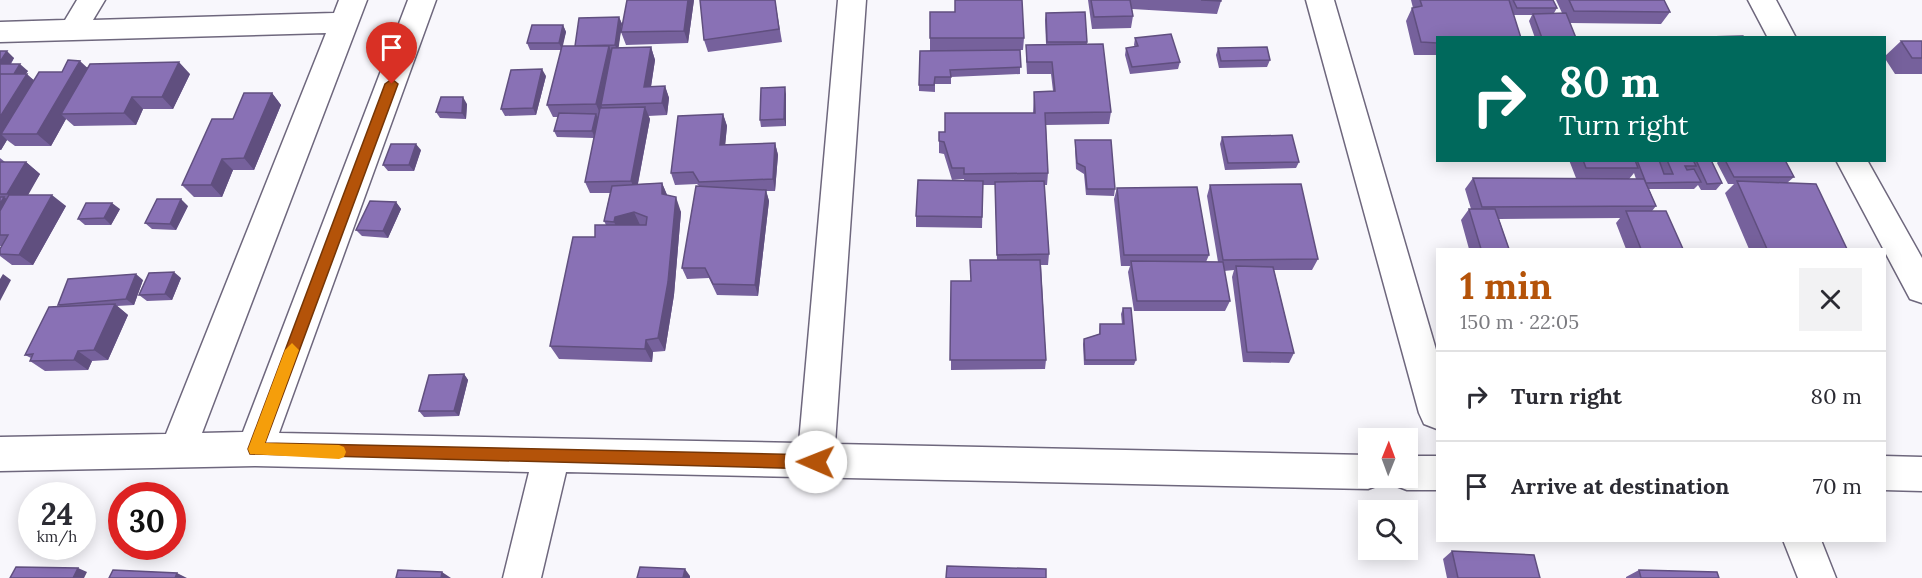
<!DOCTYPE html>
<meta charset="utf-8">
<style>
:root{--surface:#fff;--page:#f2f2f3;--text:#2b2b33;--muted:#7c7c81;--line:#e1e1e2;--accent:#b45309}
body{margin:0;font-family:Lora,serif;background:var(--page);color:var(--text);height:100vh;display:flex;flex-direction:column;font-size:22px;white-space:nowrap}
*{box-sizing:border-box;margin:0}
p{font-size:20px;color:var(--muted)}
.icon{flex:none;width:33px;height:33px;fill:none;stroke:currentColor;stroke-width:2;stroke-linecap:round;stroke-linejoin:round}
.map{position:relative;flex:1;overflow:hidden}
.panel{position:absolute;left:1436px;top:248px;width:450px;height:294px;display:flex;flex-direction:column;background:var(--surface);border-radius:0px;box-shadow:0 3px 15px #0003}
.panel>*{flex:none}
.top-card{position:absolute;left:1436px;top:36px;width:450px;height:126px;border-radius:0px;box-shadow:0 3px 15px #0003;background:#00695c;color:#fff;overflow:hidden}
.needle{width:39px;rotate:1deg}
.buttons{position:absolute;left:1358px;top:428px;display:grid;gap:12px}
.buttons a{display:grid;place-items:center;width:60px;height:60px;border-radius:0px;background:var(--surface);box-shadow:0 3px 15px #0003;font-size:30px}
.speed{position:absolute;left:18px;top:482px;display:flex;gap:12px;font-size:30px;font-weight:700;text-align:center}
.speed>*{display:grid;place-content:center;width:78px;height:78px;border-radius:50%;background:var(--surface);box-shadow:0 3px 15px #0003;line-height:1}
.speed small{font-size:15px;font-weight:400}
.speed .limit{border:9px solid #d22;background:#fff;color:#111}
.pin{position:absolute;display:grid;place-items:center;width:51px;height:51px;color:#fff;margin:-62px -26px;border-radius:50% 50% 50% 0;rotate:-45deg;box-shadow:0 0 6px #0007}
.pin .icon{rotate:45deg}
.me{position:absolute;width:66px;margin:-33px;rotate:271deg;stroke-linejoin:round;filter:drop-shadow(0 0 4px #0008)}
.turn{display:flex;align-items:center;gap:21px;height:126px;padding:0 24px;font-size:27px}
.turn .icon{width:78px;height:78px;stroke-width:2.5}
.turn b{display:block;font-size:42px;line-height:51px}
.round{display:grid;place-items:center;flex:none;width:63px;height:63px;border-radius:0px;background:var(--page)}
.summary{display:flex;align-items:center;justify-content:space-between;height:102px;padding:0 24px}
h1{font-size:36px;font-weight:700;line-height:45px;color:var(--accent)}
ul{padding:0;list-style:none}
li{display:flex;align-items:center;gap:18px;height:90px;padding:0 24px;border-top:2px solid var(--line)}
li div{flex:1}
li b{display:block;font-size:22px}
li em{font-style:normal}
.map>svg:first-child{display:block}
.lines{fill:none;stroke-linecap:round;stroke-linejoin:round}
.street-casing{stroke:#6e677d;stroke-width:3}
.street{fill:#fff;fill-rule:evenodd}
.wall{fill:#76619c;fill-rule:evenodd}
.shaded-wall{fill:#604f7f}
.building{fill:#8971b5;stroke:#604f7f;stroke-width:1.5}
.route{fill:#b45309;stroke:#753606;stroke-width:1.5}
.slow{fill:#f59e0b}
</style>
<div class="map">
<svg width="1922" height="578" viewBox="0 0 1922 578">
<rect width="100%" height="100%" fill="#f8f7fc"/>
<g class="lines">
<defs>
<path id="street" d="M77 0H105L93 20 334 13 339 0H367L202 433 243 432 408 0H436L279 433 799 443 838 0H866L835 444 1368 455V477H1384L1381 484 1368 489 566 472 541 578H503L529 472 255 466 0 471V437L166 434 326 33 0 42V22L65 20Z
M1306 0H1334L1437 353V429L1424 424 1419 413Z
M1748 0H1776L1796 38H1768Z
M1836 160H1867L1922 258V303L1910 299Z
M1407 456H1437V490H1407L1394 485 1390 477H1407Z
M1884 456 1922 457V491L1884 490Z
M1783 540H1821L1836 578H1798Z"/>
</defs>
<use href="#street" class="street-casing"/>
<use href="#street" class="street"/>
</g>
<path class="wall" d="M694 0 688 43 626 45 621 32Z
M775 0 782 42 708 52 704 40Z
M1088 0H1221V1L1217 14 1132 9 1133 16 1131 28 1092 29Z
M1411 0H1553L1557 8 1554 13H1562L1556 0H1664L1670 12 1661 24 1570 23 1576 38H1535L1529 21 1532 15H1514L1437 38V55H1414L1406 21 1412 8H1413Z
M955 12 1024 38 1023 50H1020V74L951 77V84H935V92L919 91V85L930 51V38Z
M1085 12 1087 44 1111 112 1109 124 1046 125 1048 173 1047 185H1044L1049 254 1048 265H1041L1046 360 1045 369 951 370V281H970L997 260 995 185H983L982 228 916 227V216L964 180V179L952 180 944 154 939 153V141L945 132 1033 113 1034 92 1053 91 1051 74H1027L1026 57V45L1046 44 1045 20 1046 13Z
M619 17 622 24 618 48 651 47 655 60 651 87 665 86 669 98 667 115 648 116 650 119 638 184 662 183 667 195 681 212 674 295 665 351 653 352 652 362 559 359 550 346 595 237 606 225 604 221 610 193H590L585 182 594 138 557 137 554 131 558 117H553L547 105 561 50H530L527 43 563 25 566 32 562 46H575Z
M1135 38 1180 62 1178 69 1130 74 1125 55 1126 48 1135 47 1134 45Z
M1901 41H1922V74H1895L1884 57Z
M1218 48 1270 60 1267 67 1219 68 1216 55Z
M0 51 14 58 11 64 28 71 25 74 34 80 62 72 87 67 190 74 173 109H143L136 125 74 126 66 119 51 146H15L7 140 1 150H0Z
M546 76 536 115 505 116 501 109Z
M272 93 281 105 254 170H233L222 197H194L182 185Z
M786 94V126L761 127 760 120Z
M467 104 466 119 440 118 436 112Z
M723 114 727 126 725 145 775 143 778 155 775 191H766L769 201 758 296 717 295 709 278 687 279 682 268 699 186 697 184 675 185 671 173Z
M1222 137 1299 162 1296 168 1225 170 1220 144Z
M1075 140 1115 189 1114 196 1086 195 1084 174 1076 169 1075 147Z
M421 150 414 171H388L383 165Z
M0 158 5 162H26L40 174 27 195 66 206 33 265H12L0 256V249L2 246H0Z
M1569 160H1711L1722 183 1716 190H1701L1698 185 1694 189H1649L1656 206 1652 211 1683 249H1626L1616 223 1620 218 1499 219 1509 249H1469L1461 220 1469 209H1471L1465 189 1473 178H1576ZM1634 173 1636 179H1629Z
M1719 160H1785L1794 177 1787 183 1847 249H1749L1725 193 1734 184H1728L1717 163Z
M1210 185 1318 259 1312 270H1274L1294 353 1289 363 1243 362 1232 277 1234 270 1224 271 1230 301 1225 311H1134L1128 272 1130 266H1121L1114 199 1117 188 1209 255 1206 262H1218L1207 196Z
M396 202 401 209 388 238 362 236 356 230Z
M188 206 176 230 152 229 145 223Z
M120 209 111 225H85L78 219Z
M181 278 172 300 147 301 139 295Z
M143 280 134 305 117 306 128 315 108 360 92 361 88 370 45 371 30 361 31 358 25 355 60 306 58 305Z
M1123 308 1136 360 1134 365H1084L1083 344 1084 339 1099 334 1100 324H1122L1121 314Z
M464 374 468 380 459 416 424 417 419 411Z
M1452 551 1540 578H1447L1443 559Z
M1639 570 1719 578H1626V577Z"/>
<path class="shaded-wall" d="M688 0H694L688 43 684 31Z
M619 17 622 24 618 52 615 45Z
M563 25 566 32 562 50 559 43Z
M609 46 614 58 601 105 603 109 601 116 596 104Z
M651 47 655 60 649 99 644 87Z
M7 51 14 58 1 78H0V62Z
M80 61 93 73 61 114 66 119 51 146 37 134Z
M179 62 190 74 173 109 162 97Z
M20 64 28 71 18 85 11 78Z
M542 69 546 76 536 115 533 108Z
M27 74 40 86 1 134 7 140 1 150 0 149V117Z
M665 86 669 98 667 115 662 103Z
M785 87 786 94V126L784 119Z
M272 93 281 105 254 170 244 158Z
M132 97 143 109 136 125 124 113Z
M463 97 467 104 466 119 462 113Z
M645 107 650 119 636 193 631 181Z
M596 114 599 120 595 138 592 131Z
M723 114 727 126 724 157 720 145Z
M775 143 778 155 775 191 773 179Z
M416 144 421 150 414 171 409 165Z
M222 159 233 170 222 197 211 185Z
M26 162 40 174 22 206 7 194Z
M662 183 668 197 662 194Z
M766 190 769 201 758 296 755 285Z
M52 195 66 206 33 265 19 255Z
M4 197 18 208 0 235V204Z
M676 197 681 212 674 295 665 351 658 338Z
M181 199 188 206 176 230 170 224Z
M396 202 401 209 388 238 383 231Z
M112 203 120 209 111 225 104 218Z
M634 212 641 227 621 236 614 222 615 217Z
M174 272 181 278 172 300 165 294Z
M3 274 11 280 0 301V279Z
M136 274 143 280 134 305 126 299Z
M115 304 128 315 108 360 94 350Z
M646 340 653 352 652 362 645 349Z
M78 351 92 361 88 370 74 360Z
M464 374 468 380 459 416 454 411Z
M78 568 87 572 84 578H73Z
M685 569 690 576V578H683Z
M442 572 451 578H441Z
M177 573 187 578H175Z"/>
<path class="building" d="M627 0H688L684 31 621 32Z
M700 0H775L779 29 704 40Z
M955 0H1022L1024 38H930V12H955Z
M1091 0H1130L1133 16 1094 17Z
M1201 0H1221V1Z
M1420 0H1509L1521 38H1437V43L1421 42 1412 8 1422 6Z
M1513 0H1553L1557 8H1517Z
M1569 0H1664L1670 12 1574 11Z
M1085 12 1087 42H1047L1046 13Z
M1566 13 1576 38H1542L1533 14Z
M619 17 615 45 575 46 579 18Z
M532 25H563L559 43H527Z
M1171 34 1180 62 1132 67 1126 48 1138 46 1135 38Z
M1743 36 1744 38H1669Z
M1901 41H1922V58H1912Z
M1103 44 1111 112 1045 113 1048 173 964 174V168H952L944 142 939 141V132H945V113H1035L1034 92 1055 91 1052 62H1027L1026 45Z
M562 46H609L596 104 547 105Z
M651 47 644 87 665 86 662 103 601 105 612 48Z
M1267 47 1270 60 1221 61 1218 48Z
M1020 50 1021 67 950 70 951 77H935L934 85H919L920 51Z
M0 51H7L0 62Z
M68 60 80 61 37 134H1L39 72H62Z
M179 62 162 97H132L124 113 61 114 90 64Z
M0 64H20L14 74H0Z
M542 69 533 108 501 109 511 70Z
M0 74H27L0 117Z
M785 87 784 119 760 120 761 88Z
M244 93H272L244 158 222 159 211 185H182L212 119H233Z
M441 97H463L462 113 436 112Z
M645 107 631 181 585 182 600 108Z
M559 113 596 114 592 131H554Z
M723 114 720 145 775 143 773 179 699 182 693 172 671 173 678 116Z
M1292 135 1299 162 1228 163 1222 137Z
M1075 140H1111L1115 189H1087L1085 167 1077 163Z
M391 144H416L409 165H383Z
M1583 160H1635L1638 168H1586Z
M1637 160H1659L1664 174H1673L1667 160H1693L1696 166H1685L1687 170 1694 169 1701 182 1646 183Z
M1696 160H1711L1722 183 1707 184Z
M1725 160H1785L1794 177H1734Z
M0 162H26L7 194H0Z
M1473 178 1644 179 1656 206 1482 207Z
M918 180 983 181 982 217 916 216Z
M1044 181 1049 254 997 255 995 182Z
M1737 181 1816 184 1847 249H1767Z
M662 183V194L676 197 668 282 658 338 646 340 645 349 550 346 573 237H595V225H646L647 217 634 212 615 217 614 222 604 221 612 186Z
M1301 184 1318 259 1223 260 1210 185Z
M696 186 766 190 755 285 713 284 705 268H682Z
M1197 187 1209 255H1124L1117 188Z
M9 195H52L19 255 0 254V249L8 235H0V211Z
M0 197H4L0 204Z
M157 199H181L170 224 145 223Z
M370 201 396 202 383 231 356 230Z
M86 203H112L104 218 78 219Z
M1469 209H1495L1509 249H1481Z
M1626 211H1666L1683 249H1641Z
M970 260H1040L1046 360H950L951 281H971Z
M1131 261 1223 262 1230 301H1137Z
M1236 266 1273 267 1294 353 1247 352Z
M174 272 165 294 139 295 149 273Z
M136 274 126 299 58 305 68 279Z
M115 304 94 350 78 351 74 360 30 361 33 354 25 355 49 307Z
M1123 308H1131L1136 360H1085L1084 339 1100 334V324H1124Z
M464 374 454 411H419L429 375Z
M1452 551 1534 555 1540 578H1458Z
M947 566 1046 569V578H946Z
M16 567 78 568 73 578H10Z
M640 567 685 569 683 578H637Z
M113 570 177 573 175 578H109Z
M398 570 442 572 441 578H396Z
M1639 570 1717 572 1719 578H1641Z"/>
<path class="route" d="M392 79 398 84 265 443 816 455 821 457 823 462 821 467 816 469 250 454 248 449 385 84Z"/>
<path class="slow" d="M292 343 299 350 265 443 339 445 344 447 346 452 344 457 339 459 250 454 248 449 285 350Z"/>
</svg>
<div class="buttons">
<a><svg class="needle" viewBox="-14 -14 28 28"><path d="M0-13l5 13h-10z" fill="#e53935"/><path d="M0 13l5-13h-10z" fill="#7c7c81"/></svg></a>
<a><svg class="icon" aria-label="search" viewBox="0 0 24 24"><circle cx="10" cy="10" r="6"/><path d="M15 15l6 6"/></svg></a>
</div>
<div class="speed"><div>24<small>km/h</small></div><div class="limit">30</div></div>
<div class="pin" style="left:392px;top:84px;background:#d93025"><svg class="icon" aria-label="arrive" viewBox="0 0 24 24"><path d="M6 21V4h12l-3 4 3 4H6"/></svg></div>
<svg class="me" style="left:816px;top:462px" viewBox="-20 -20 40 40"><circle r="19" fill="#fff"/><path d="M0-13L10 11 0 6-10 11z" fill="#b45309"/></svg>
<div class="top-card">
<div class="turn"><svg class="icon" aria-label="right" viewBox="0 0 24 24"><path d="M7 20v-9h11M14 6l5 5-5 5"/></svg><div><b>80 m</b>Turn right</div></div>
</div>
<section class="panel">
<div class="summary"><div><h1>1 min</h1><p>150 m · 22:05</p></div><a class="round"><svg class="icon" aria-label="close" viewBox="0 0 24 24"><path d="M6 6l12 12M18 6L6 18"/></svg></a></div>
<ul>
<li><svg class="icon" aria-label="right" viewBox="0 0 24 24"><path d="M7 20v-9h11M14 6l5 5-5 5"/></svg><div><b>Turn right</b></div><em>80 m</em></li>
<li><svg class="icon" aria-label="arrive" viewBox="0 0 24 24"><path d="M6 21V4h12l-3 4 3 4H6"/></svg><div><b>Arrive at destination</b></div><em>70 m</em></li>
</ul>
</section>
</div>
